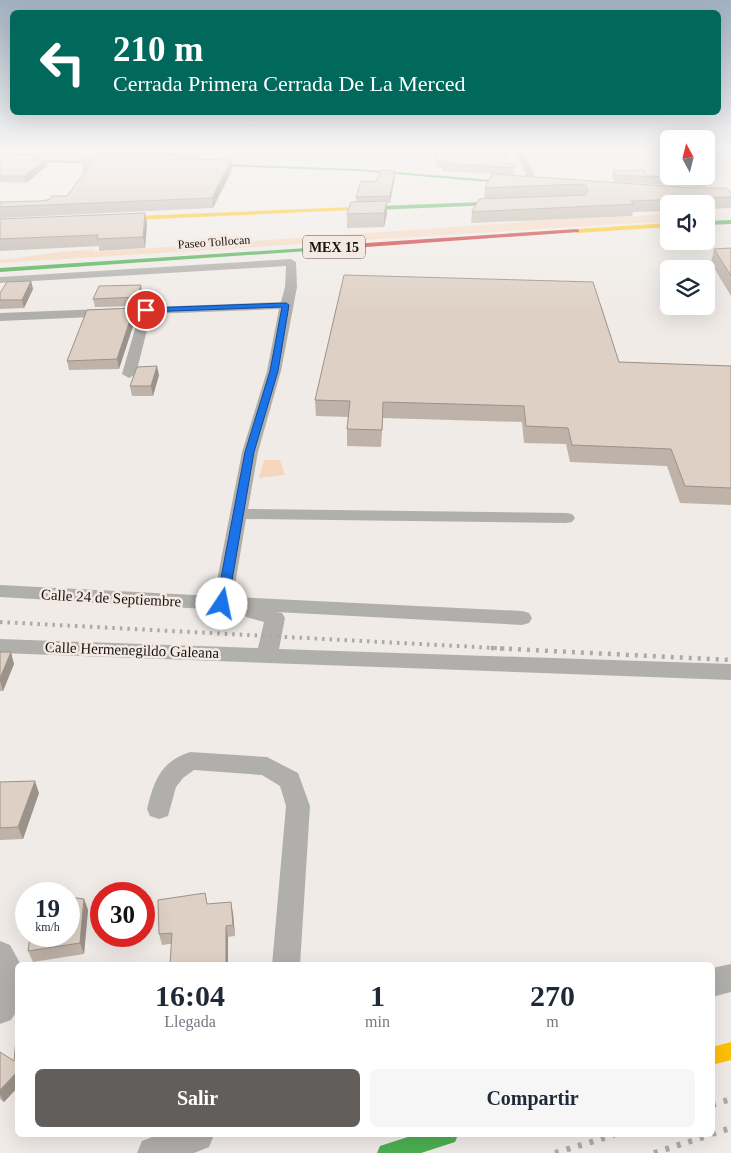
<!DOCTYPE html>
<html lang="es">
<style>
:root{--surface:#fff;--page:#f6f6f7;--text:#1f2937;--muted:#747a83;--accent:#625e5b}
body{margin:0;font-family:Georgia,serif;background:var(--page);color:var(--text);height:100vh;display:flex;flex-direction:column;font-size:19px;white-space:nowrap}
*{box-sizing:border-box;margin:0}
p{font-size:16px;color:var(--muted)}
.icon{flex:none;width:28px;height:28px;fill:none;stroke:currentColor;stroke-width:2;stroke-linecap:round;stroke-linejoin:round}
.map{position:relative;flex:1;overflow:hidden}
.panel{position:absolute;left:15px;top:962px;width:700px;height:175px;display:flex;flex-direction:column;background:var(--surface);border-radius:8px;box-shadow:0 5px 20px #0002}
.panel>*{flex:none}
.top-card{position:absolute;left:10px;top:10px;width:711px;height:105px;border-radius:8px;box-shadow:0 5px 20px #0002;background:#00695c;color:#fff;overflow:hidden}
.needle{width:32px;rotate:353deg}
.buttons{position:absolute;left:660px;top:130px;display:grid;gap:10px}
.buttons a{display:grid;place-items:center;width:55px;height:55px;border-radius:8px;background:var(--surface);box-shadow:0 5px 20px #0002;font-size:25px}
.speed{position:absolute;left:15px;top:882px;display:flex;gap:10px;font-size:25px;font-weight:700;text-align:center}
.speed>*{display:grid;place-content:center;width:65px;height:65px;border-radius:50%;background:var(--surface);box-shadow:0 5px 20px #0002;line-height:1}
.speed small{font-size:12px;font-weight:400}
.speed .limit{border:8px solid #d22;background:#fff;color:#111}
.pin{position:absolute;display:grid;place-items:center;width:42px;height:42px;color:#fff;margin:-21px;border:2px solid #fff;border-radius:50%;box-shadow:0 1px 5px #0007}
.me{position:absolute;width:55px;margin:-28px;rotate:11deg;stroke-linejoin:round;filter:drop-shadow(0 0 4px #0008)}
.turn{display:flex;align-items:center;gap:18px;height:105px;padding:0 20px;font-size:22px}
.turn .icon{width:65px;height:65px;stroke-width:2.5}
.turn b{display:block;font-size:35px;line-height:42px}
.eta{display:flex;justify-content:space-evenly;align-items:center;height:85px;text-align:center}
.eta b{font-size:30px;font-weight:800;line-height:35px}
.button{display:flex;gap:10px;margin-top:auto;padding:10px 20px}
.button a{flex:1;height:58px;border-radius:8px;background:var(--accent);color:#fff;font-size:20px;font-weight:800;line-height:58px;text-align:center}
.button a+a{background:var(--page);color:var(--text)}
.map>svg:first-child{display:block}
.green{fill:#f6d6bd}
.lines{fill:none;stroke-linecap:round;stroke-linejoin:round}
.street{fill:#b1afac;fill-rule:evenodd}
.fast{fill:#4caf50;fill-rule:evenodd}
.slow{fill:#ffc107;fill-rule:evenodd}
.jam{fill:#c62828;fill-rule:evenodd}
.rail-far2{stroke:#acaaa7;stroke-width:4;stroke-dasharray:2.5 5;stroke-linecap:butt}
.rail-far1{stroke:#acaaa7;stroke-width:4.5;stroke-dasharray:3 6;stroke-linecap:butt}
.rail{stroke:#acaaa7;stroke-width:6;stroke-dasharray:4 8;stroke-linecap:butt}
.wall{fill:#bfb3a9}
.shaded-wall{fill:#9b9289}
.building{fill:#ded0c4;stroke:#9b9289}
.route{fill:#1a73e8;stroke:#114b97}
.labels{text-anchor:middle;stroke-width:5;stroke-linejoin:round;paint-order:stroke}
.far-street-label{font-size:12px;fill:#15120f;stroke:#f4eae3}
.shield{fill:#f4eae3;stroke:#58534f;stroke-width:1}
.shield-label{font-size:14px;font-weight:bold;fill:#15120f}
.street-label{font-size:15px;fill:#15120f;stroke:#f4eae3}
</style>
<div class="map">
<svg width="731" height="1153" viewBox="0 0 731 1153">
<rect width="100%" height="100%" fill="#f0ebe7"/>
<path class="green" d="M293 151H371L369 158 290 156Z
M669 213V221L0 263V260C31 257 62 250 93 250L95 252 524 222 523 221 642 216 641 215Z
M264 460H280L285 475 259 478Z"/>
<g class="lines">
<path class="street" d="M38 151H46L35 163H29V159Z
M515 151H523L534 174 532 185 525 183 526 174Z
M118 152 179 153 183 155 179 157 121 156H118Z
M291 259 296 262 297 287 281 371 258 452 248 509 566 513 572 514 575 518 572 522 566 523 246 519 233 597 522 611 529 613 532 618 529 623 522 625 276 612 282 613 285 618 279 649 731 664V680L0 653V639L258 648 264 622 246 617 243 612 244 610H222L0 597V585L214 596 242 452 267 371 279 309 151 314 136 374 129 378 122 374 139 315 0 321V313L281 302 285 287 286 266 0 283V277Z
M190 752 267 757 298 773 310 806 300 965H272L286 806 280 786 262 775 194 770 183 778 176 787 168 816 159 819 150 816 147 809C154 781 160 762 190 752Z
M0 941 10 945 21 965H18V1009L11 1020 0 1024Z
M731 964V992L712 997V968Z
M157 1135H214L209 1147 194 1153H137L142 1141Z"/>
<path class="fast" d="M0 160 116 161 118 162 116 163 0 162Z
M195 163 359 169 529 183 526 185 359 171 193 165Z
M511 201 513 204 352 211 349 209 352 207Z
M731 220V224L706 225V221Z
M368 244V246L366 247 0 272V268Z
M414 1135H458L455 1142 421 1153H377L380 1146Z"/>
<path class="slow" d="M352 207 354 210 111 221 108 219 111 217Z
M669 223V227L577 233 574 231 577 229Z
M731 1042V1060L712 1065V1047Z"/>
<path class="jam" d="M577 229 579 230V232L366 247 363 245 366 243Z"/>
<path class="rail-far2" d="M0 622 515 649"/>
<path class="rail-far1" d="M491 648 731 660"/>
<path class="rail" d="M712 1105 731 1099
M712 1134 731 1128
M555 1153 614 1135
M654 1153 710 1135"/>
</g>
<path class="wall" d="M0 151H35L29 156 0 157Z
M42 151H67L59 157H43Z
M93 151H117L116 152 117 157H94Z
M174 151H204L197 159 181 158 180 152Z
M435 151H503L508 164H515L514 175 442 171V168L436 167Z
M0 160H46L47 166 26 183 0 182Z
M231 160 232 170 213 208 0 218V202L38 201 67 196 85 171H83L81 161Z
M395 171V177L390 203H387V214L384 227 347 228V214L356 202V197L376 182Z
M613 171 647 176 708 180 706 187 615 182 612 177Z
M492 174 731 192V208L706 209V204H669V211L633 212 632 216 471 223 472 212 484 199 485 188Z
M145 213 147 224 145 248 99 251V246L0 251V219Z
M731 248V296L711 263 714 249Z
M31 281 33 289 24 308 0 309V293Z
M141 285 142 294 139 306 95 307 93 299Z
M136 317 119 369 69 370 67 361Z
M619 362 731 366V505L680 503 667 466 570 462 566 444 524 443 522 422 383 418 381 447 347 446V429L348 417 316 416 315 400Z
M159 375 153 396H132L130 386Z
M0 652 14 664 3 691H0Z
M0 782 39 793 23 839 0 840Z
M84 899 88 910 84 954 33 962 28 951Z
M207 904 233 913 235 936 162 945 159 934Z
M0 1052 18 1087 4 1102 0 1099Z"/>
<path class="shaded-wall" d="M28 151H35L29 156Z
M58 151H67L59 157Z
M198 151H204L197 159 196 153Z
M46 160 47 166 26 183 24 176Z
M231 160 232 170 213 208 212 198Z
M395 171V177L390 203V196Z
M387 201V214L384 227V213Z
M145 213 147 224 145 248 143 237Z
M31 281 33 289 24 308 22 300Z
M141 285 142 294 139 306 137 297Z
M134 308 136 317 119 369 117 359Z
M157 366 159 375 153 396 151 386Z
M11 652 14 664 3 691 0 681V678Z
M35 781 39 793 23 839 18 827Z
M84 899 88 910 84 954 80 943Z
M231 902 233 913 235 936 233 925Z
M226 926 228 937V965H226Z
M18 1071V1087L4 1102 0 1095V1090Z"/>
<path class="building" d="M181 151H198L196 153 180 152Z
M435 151H503L508 164H515V168L442 163V161L436 160Z
M85 157 231 160 212 198 0 207V202L38 201 49 200 52 196H67L92 162 81 161Z
M0 160H46L24 176H0Z
M381 170 395 171 390 196 356 197 361 181 376 182Z
M644 170 647 176 702 177 708 180 616 175 613 171Z
M492 174 694 188H726L731 192V197L631 201 634 204 472 212 479 199 585 195 588 191 586 186 580 184 485 188Z
M387 201 384 213 347 214 351 202Z
M145 213 143 237 97 239 98 235 0 239V219Z
M731 248V276L714 249Z
M344 275 593 282 619 362 731 366V488L685 486 671 449 572 445 568 428 526 426 524 406 383 402 382 430 347 429 350 401 315 400Z
M31 281 22 300H0V293L7 282Z
M141 285 137 297 93 299 99 286Z
M134 308 117 359 67 361 87 310Z
M157 366 151 386H130L137 367Z
M0 652H11L0 678Z
M35 781 18 827 0 828V782Z
M205 893 207 904 231 902 233 925 226 926V965H170L172 933 159 934 158 900Z
M69 897 84 899 80 943 28 951 30 936H69Z
M17 1028 18 1071 0 1090V1052L14 1061Z"/>
<linearGradient id="sky" x2="0" y2="1"><stop stop-color="#a1b0c0"/><stop offset="0.48" stop-color="#f8f6f4"/><stop offset="1" stop-color="#f8f6f4" stop-opacity="0"/></linearGradient>
<rect width="731" height="312" fill="url(#sky)"/>
<path class="route" d="M286 303 289 305 278 371 254 452 228 604 222 608 216 604 245 452 270 371 282 307 146 312 142 310 146 308Z"/>
<g class="labels">
<g class="far-street-label">
<text transform="translate(214 242) rotate(-4)" y="4">Paseo Tollocan</text>
</g>
<rect class="shield" x="303" y="235.5" width="62" height="23" rx="4"/>
<g class="shield-label">
<text x="334" y="252">MEX 15</text>
</g>
<g class="street-label">
<text transform="translate(111 598) rotate(3)" y="5">Calle 24 de Septiembre</text>
<text transform="translate(132 650) rotate(2)" y="5">Calle Hermenegildo Galeana</text>
</g>
</g>
</svg>
<div class="buttons">
<a><svg class="needle" viewBox="-14 -14 28 28"><path d="M0-13l5 13h-10z" fill="#e53935"/><path d="M0 13l5-13h-10z" fill="#747a83"/></svg></a>
<a><svg class="icon" aria-label="sound" viewBox="0 0 24 24"><path d="M4 9h4l5-4v14l-5-4H4zM17 9q2 3 0 6"/></svg></a>
<a><svg class="icon" aria-label="layers" viewBox="0 0 24 24"><path d="M12 4l9 5-9 5-9-5zM3 14l9 5 9-5"/></svg></a>
</div>
<div class="speed"><div>19<small>km/h</small></div><div class="limit">30</div></div>
<div class="pin" style="left:146px;top:310px;background:#d93025"><svg class="icon" aria-label="arrive" viewBox="0 0 24 24"><path d="M6 21V4h12l-3 4 3 4H6"/></svg></div>
<svg class="me" style="left:222px;top:604px" viewBox="-20 -20 40 40"><circle r="19" fill="#fff"/><path d="M0-13L10 11 0 6-10 11z" fill="#1a73e8"/></svg>
<div class="top-card">
<div class="turn"><svg class="icon" aria-label="left" viewBox="0 0 24 24"><path d="M17 20v-9H6M10 6l-5 5 5 5"/></svg><div><b>210 m</b>Cerrada Primera Cerrada De La Merced</div></div>
</div>
<section class="panel">
<div class="eta">
<div><b>16:04</b><p>Llegada</p></div>
<div><b>1</b><p>min</p></div>
<div><b>270</b><p>m</p></div>
</div>
<div class="button"><a>Salir</a><a>Compartir</a></div>
</section>
</div>
